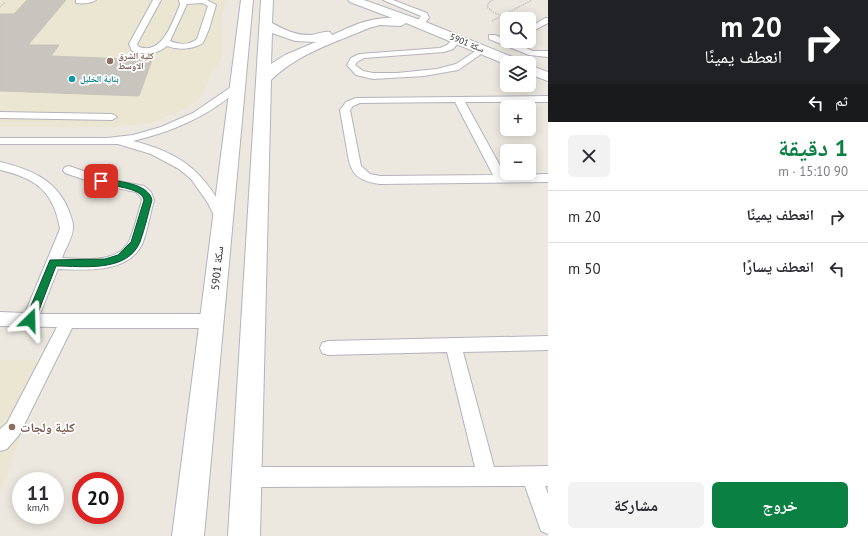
<!DOCTYPE html>
<html lang="ar">
<meta charset="utf-8">
<style>
:root{--surface:#fff;--page:#f2f2f3;--text:#2b2b33;--muted:#7c7c81;--line:#e1e1e2;--accent:#0b8043}
body{margin:0;font-family:"PT Sans","Noto Naskh Arabic",sans-serif;background:var(--page);color:var(--text);direction:rtl;height:100vh;display:flex;flex-direction:column;font-size:15px;white-space:nowrap}
*{box-sizing:border-box;margin:0}
p{font-size:13px;color:var(--muted)}
.icon{flex:none;width:22px;height:22px;fill:none;stroke:currentColor;stroke-width:2;stroke-linecap:round;stroke-linejoin:round}
.map{position:relative;flex:1;overflow:hidden;direction:ltr}
.panel{display:flex;flex-direction:column;background:var(--surface);width:320px}
.panel>*{flex:none}
.top-card{background:#202124;color:#fff;overflow:hidden}
.buttons{position:absolute;left:500px;top:12px;display:grid;gap:8px}
.buttons a{display:grid;place-items:center;width:36px;height:36px;border-radius:6px;background:var(--surface);box-shadow:0 2px 10px #0003;font-size:20px}
.speed{position:absolute;left:12px;top:472px;display:flex;gap:8px;font-size:20px;font-weight:700;text-align:center}
.speed>*{display:grid;place-content:center;width:52px;height:52px;border-radius:50%;background:var(--surface);box-shadow:0 2px 10px #0003;line-height:1}
.speed small{font-size:10px;font-weight:400}
.speed .limit{border:6px solid #d22;background:#fff;color:#111}
.pin{position:absolute;display:grid;place-items:center;width:34px;height:34px;color:#fff;margin:-17px;border-radius:8px;box-shadow:0 2px 6px #0006}
.me{position:absolute;width:44px;margin:-22px;rotate:22deg;stroke-linejoin:round;filter:drop-shadow(0 0 3px #0008)}
.turn{display:flex;align-items:center;gap:14px;height:84px;padding:0 20px;font-size:18px}
.turn .icon{width:52px;height:52px;stroke-width:2.5}
.turn b{display:block;font-size:28px;line-height:34px}
.then{display:flex;align-items:center;height:38px;padding:0 20px;background:#0003;gap:8px;font-size:15px}
.round{display:grid;place-items:center;flex:none;width:42px;height:42px;border-radius:6px;background:var(--page)}
.headline{display:flex;align-items:center;justify-content:space-between;height:68px;padding:0 20px}
h1{font-size:24px;font-weight:800;line-height:30px;color:var(--accent)}
.button{display:flex;gap:8px;margin-top:auto;padding:8px 20px}
.button a{flex:1;height:46px;border-radius:6px;background:var(--accent);color:#fff;font-size:16px;font-weight:800;line-height:46px;text-align:center}
.button a+a{background:var(--page);color:var(--text)}
ul{padding:0;list-style:none}
li{display:flex;align-items:center;gap:12px;height:52px;padding:0 20px;border-top:1px solid var(--line)}
li div{flex:1}
li b{display:block;font-size:15px}
li em{font-style:normal}
main{display:flex;flex:1;min-height:0}
.map>svg:first-child{display:block}
.education{fill:#ebe6d1}
.building{fill:#c7c5be;stroke:#c7c4b9}
.lines{fill:none;stroke-linecap:round;stroke-linejoin:round}
.lane-casing{stroke:#b3b3bd;stroke-width:2}
.secondary-casing{stroke:#b3b3bd;stroke-width:2}
.path{stroke:#c8c8c8;stroke-width:1.5;stroke-dasharray:1.5 1;stroke-linecap:butt}
.lane{fill:#fff;fill-rule:evenodd}
.secondary{fill:#fff;fill-rule:evenodd}
.route{fill:#0b8043;stroke:#07532c}
.education-dot{fill:#8d6e63;stroke:#fff;stroke-width:1.5}
.culture-dot{fill:#0f9aa8;stroke:#fff;stroke-width:1.5}
.labels{text-anchor:middle;stroke-width:3.5;stroke-linejoin:round;paint-order:stroke}
.far-street-label{font-size:9px;fill:#2b2b2b;stroke:#fff}
.far-education-label{font-size:9px;font-weight:bold;fill:#785e54;stroke:#fff;text-anchor:start}
.far-culture-label{font-size:9px;font-weight:bold;fill:#0d838f;stroke:#fff;text-anchor:start}
.street-label{font-size:11px;fill:#2b2b2b;stroke:#fff}
.near-education-label{font-size:13px;font-weight:bold;fill:#785e54;stroke:#fff;text-anchor:start}
</style>
<main>
<section class="panel">
<div class="top-card">
<div class="turn"><svg class="icon" aria-label="right" viewBox="0 0 24 24"><path d="M7 20v-9h11M14 6l5 5-5 5"/></svg><div><b>20 m</b>انعطف يمينًا</div></div>
<div class="then">ثم<svg class="icon" aria-label="left" viewBox="0 0 24 24"><path d="M17 20v-9H6M10 6l-5 5 5 5"/></svg></div>
</div>
<div class="headline"><div><h1>1 دقيقة</h1><p>90 m · 15:10</p></div><a class="round"><svg class="icon" aria-label="close" viewBox="0 0 24 24"><path d="M6 6l12 12M18 6L6 18"/></svg></a></div>
<ul>
<li><svg class="icon" aria-label="right" viewBox="0 0 24 24"><path d="M7 20v-9h11M14 6l5 5-5 5"/></svg><div><b>انعطف يمينًا</b></div><em>20 m</em></li>
<li><svg class="icon" aria-label="left" viewBox="0 0 24 24"><path d="M17 20v-9H6M10 6l-5 5 5 5"/></svg><div><b>انعطف يسارًا</b></div><em>50 m</em></li>
</ul>
<div class="button"><a>خروج</a><a>مشاركة</a></div>
</section>
<div class="map">
<svg width="548" height="536" viewBox="0 0 548 536">
<rect width="100%" height="100%" fill="#ece8df"/>
<path class="education" d="M0 0H227L222 14V56L218 67 211 73 205 91 198 100 187 108 151 123 111 127H0Z
M0 360H47L0 493Z"/>
<path class="building" d="M27 0H66L28 45H59L51 56 152 60 139 96 0 91V14H14Z"/>
<g class="lines">
<defs>
<path id="lane" d="M76 0H96C92 3 82 4 76 3Z
M153 0H161L137 44 139 47C163 55 172 22 180 5L179 0H207L216 5 209 29 203 43C192 50 179 50 167 46 156 55 145 55 132 51L129 44ZM202 3 208 6 197 39C189 45 179 45 170 41L187 4Z
M383 0H393L427 13 429 18 422 26H416L415 24 421 16Z
M545 18H548V23L529 33V28Z
M489 35H495L533 51H548V57L529 55 489 39Z
M455 37H461L462 39 453 49 444 52 364 58 357 62 355 65 363 71 373 73H397L437 69 456 64 480 48 483 47 487 50 458 70 424 76 373 79 356 75 347 65 351 58 359 54 440 48 447 45Z
M237 83 240 84 242 86 240 88C209 116 174 131 133 141 182 153 206 173 228 219L227 222 222 224 217 222 208 203 191 179 179 169 151 154 118 144H0V138H107L133 135 161 127 193 113Z
M548 96V102H465L505 175 548 174V182L380 184C351 180 350 169 346 144 344 133 342 121 340 110L346 102 356 98ZM455 102 493 175 380 176 370 174 361 166 350 110 353 106 360 103Z
M0 112 112 114 117 117 112 120 0 118Z
M0 162C29 169 56 179 68 209 70 214 74 223 73 229 72 239 65 249 62 258 83 259 120 264 130 239 135 227 138 213 142 200L141 197 136 192 97 184 65 173 63 170 65 167 69 166 103 178 144 186 151 192 154 200C150 214 148 228 143 242 130 274 85 270 58 269L40 314H211L216 316 219 321 216 326 211 328H72L19 435 7 449 0 451V429L7 423 57 327 0 326V312L25 313 60 229C54 192 36 178 0 170Z
M548 336V350L463 352 494 467 548 466V486H545L548 494V534L541 531 525 486 247 487 240 484 237 477 240 470 247 467H475L447 352 328 355 322 353 320 348 322 343 328 341Z"/>
<path id="secondary" d="M241 0H253L204 536H172Z
M261 0H273L272 23C285 30 297 36 312 35 318 34 324 31 330 32L332 35C352 26 370 17 392 18L350 2 348 0H364L423 21 520 60 522 63H507V65L406 23 401 26 380 25 369 28C336 42 297 54 271 80L260 536H228ZM272 33 295 41 316 42 285 55 271 64Z
M529 65 548 72V81L529 74Z"/>
</defs>
<use href="#lane" class="lane-casing"/>
<use href="#secondary" class="secondary-casing"/>
<path class="path" d="M493 0 489 2 487 7 493 12 502 16
M0 7 5 2
M492 21 532 0"/>
<use href="#lane" class="lane"/>
<use href="#secondary" class="secondary"/>
</g>
<path class="route" d="M101 178C116 182 148 182 152 200 148 214 145 228 140 242 127 273 83 266 56 266L34 323 30 325 27 323 25 320 50 260 105 259 118 255 131 242 144 200C142 187 109 186 98 183L97 181Z"/>
<g class="education-dot">
<circle cx="110" cy="61" r="4"/>
<circle cx="12" cy="427" r="4"/>
</g>
<circle class="culture-dot" cx="72" cy="79" r="4"/>
<g class="labels">
<g class="far-street-label">
<text transform="translate(467 43) rotate(22)" y="3">سكة 5901</text>
</g>
<g class="far-education-label">
<text x="118" y="59">كلية الشرق<tspan x="118" dy="10">الاوسط</tspan></text>
</g>
<g class="far-culture-label">
<text x="80" y="82">بناية الخليل</text>
</g>
<g class="street-label">
<text transform="translate(217 268) rotate(-84)" y="4">سكة 5901</text>
</g>
<g class="near-education-label">
<text x="20" y="432">كلية ولجات</text>
</g>
</g>
</svg>
<div class="buttons">
<a><svg class="icon" aria-label="search" viewBox="0 0 24 24"><circle cx="10" cy="10" r="6"/><path d="M15 15l6 6"/></svg></a>
<a><svg class="icon" aria-label="layers" viewBox="0 0 24 24"><path d="M12 4l9 5-9 5-9-5zM3 14l9 5 9-5"/></svg></a>
<a>+</a>
<a>−</a>
</div>
<div class="speed"><div>11<small>km/h</small></div><div class="limit">20</div></div>
<div class="pin" style="left:101px;top:181px;background:#d93025"><svg class="icon" aria-label="arrive" viewBox="0 0 24 24"><path d="M6 21V4h12l-3 4 3 4H6"/></svg></div>
<svg class="me" style="left:30px;top:320px" viewBox="-20 -20 40 40"><path d="M0-17L14 15 0 8-14 15z" fill="#0b8043" stroke="#fff" stroke-width="4"/></svg>
</div>
</main>
